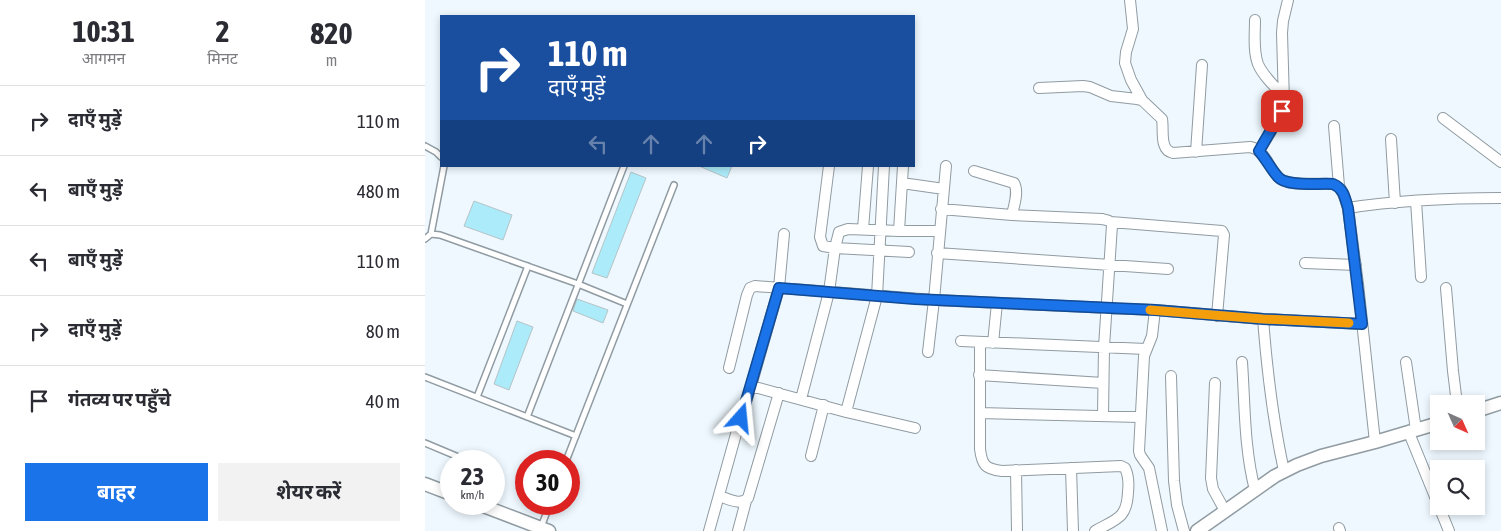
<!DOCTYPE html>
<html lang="hi">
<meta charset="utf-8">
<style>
:root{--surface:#fff;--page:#f2f2f3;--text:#2b2b33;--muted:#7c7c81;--line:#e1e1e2;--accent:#1a73e8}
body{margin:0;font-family:"Asap Condensed","Noto Sans Devanagari",sans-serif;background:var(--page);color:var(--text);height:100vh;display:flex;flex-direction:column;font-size:19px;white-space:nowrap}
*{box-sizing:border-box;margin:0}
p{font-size:16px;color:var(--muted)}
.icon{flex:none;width:28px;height:28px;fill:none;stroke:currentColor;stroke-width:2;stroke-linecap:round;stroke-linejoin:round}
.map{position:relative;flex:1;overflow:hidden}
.side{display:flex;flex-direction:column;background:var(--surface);width:425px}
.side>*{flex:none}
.guide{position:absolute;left:15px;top:15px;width:475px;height:152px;border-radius:0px;box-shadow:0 2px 8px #0003;background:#1a4fa0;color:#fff;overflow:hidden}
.needle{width:32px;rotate:135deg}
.tools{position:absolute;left:1005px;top:395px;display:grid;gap:10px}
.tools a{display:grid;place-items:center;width:55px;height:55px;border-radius:0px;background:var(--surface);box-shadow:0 2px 8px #0003;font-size:25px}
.speed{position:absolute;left:15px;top:450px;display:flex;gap:10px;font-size:25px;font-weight:700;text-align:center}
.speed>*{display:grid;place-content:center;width:65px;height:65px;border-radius:50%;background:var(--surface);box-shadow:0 2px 8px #0003;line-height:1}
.speed small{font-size:12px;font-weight:400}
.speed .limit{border:8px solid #d22;background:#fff;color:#111}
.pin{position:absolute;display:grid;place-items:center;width:42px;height:42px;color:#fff;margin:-21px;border-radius:10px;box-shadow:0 2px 8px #0006}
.me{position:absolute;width:55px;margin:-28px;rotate:18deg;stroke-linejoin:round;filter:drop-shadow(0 0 4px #0008)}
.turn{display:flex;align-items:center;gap:18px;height:105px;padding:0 25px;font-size:22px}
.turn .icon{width:65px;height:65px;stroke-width:2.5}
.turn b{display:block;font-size:35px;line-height:42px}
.lanes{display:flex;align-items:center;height:48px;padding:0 25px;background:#0003;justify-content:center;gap:25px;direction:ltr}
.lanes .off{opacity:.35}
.eta{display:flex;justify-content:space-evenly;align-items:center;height:85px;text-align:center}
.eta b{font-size:30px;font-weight:700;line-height:35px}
.button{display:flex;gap:10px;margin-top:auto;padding:10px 25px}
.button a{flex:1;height:58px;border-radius:0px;background:var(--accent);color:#fff;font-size:20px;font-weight:700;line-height:58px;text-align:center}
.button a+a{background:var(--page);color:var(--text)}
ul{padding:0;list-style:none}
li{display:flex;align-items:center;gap:15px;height:70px;padding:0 25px;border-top:1px solid var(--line)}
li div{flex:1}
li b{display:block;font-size:19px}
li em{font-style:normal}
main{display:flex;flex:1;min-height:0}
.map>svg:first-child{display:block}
.building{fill:#acebf9;stroke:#b5c4c7}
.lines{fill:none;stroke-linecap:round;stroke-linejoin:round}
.service-casing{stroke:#909ba2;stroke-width:8}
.minor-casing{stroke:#909ba2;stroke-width:12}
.tertiary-casing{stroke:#909ba2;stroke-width:15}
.service{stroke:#fff;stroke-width:5}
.minor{stroke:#fff;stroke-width:10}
.tertiary{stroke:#fff;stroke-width:12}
.route-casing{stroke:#114b97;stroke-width:12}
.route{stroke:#1a73e8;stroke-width:9}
.slow{stroke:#f59e0b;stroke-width:9}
</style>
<main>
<section class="side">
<div class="eta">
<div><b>10:31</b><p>आगमन</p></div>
<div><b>2</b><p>मिनट</p></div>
<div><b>820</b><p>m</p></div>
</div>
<ul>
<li><svg class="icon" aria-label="right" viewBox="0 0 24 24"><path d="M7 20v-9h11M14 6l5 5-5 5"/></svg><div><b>दाएँ मुड़ें</b></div><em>110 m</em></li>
<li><svg class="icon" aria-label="left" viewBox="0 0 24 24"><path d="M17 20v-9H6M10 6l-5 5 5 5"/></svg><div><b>बाएँ मुड़ें</b></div><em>480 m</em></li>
<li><svg class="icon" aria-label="left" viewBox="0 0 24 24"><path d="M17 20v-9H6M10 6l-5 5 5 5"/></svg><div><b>बाएँ मुड़ें</b></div><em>110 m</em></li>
<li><svg class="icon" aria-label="right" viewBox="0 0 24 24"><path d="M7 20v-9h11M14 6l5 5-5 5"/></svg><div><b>दाएँ मुड़ें</b></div><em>80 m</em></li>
<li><svg class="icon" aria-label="arrive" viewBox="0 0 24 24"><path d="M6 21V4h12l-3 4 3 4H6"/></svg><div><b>गंतव्य पर पहुँचे</b></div><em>40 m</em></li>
</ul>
<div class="button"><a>बाहर</a><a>शेयर करें</a></div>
</section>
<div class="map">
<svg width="1076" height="531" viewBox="0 0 1076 531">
<rect width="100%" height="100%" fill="#eef8fe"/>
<path class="building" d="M274 166H307L302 178Z
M206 172 221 178 182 278 167 273Z
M49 201 87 215 78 240 39 226Z
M152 299 183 310 178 323 148 311Z
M92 321 108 327 84 390 69 384Z"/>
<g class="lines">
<defs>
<path id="service" d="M0 146 11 152 16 157
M6 234 19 166
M0 239 6 234 15 235 153 284 202 304
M0 377 151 436
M52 397 103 266
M102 417 199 166
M0 443 43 461
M141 461 249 185
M116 527 125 504"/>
<path id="minor" d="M705 0 708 29 701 52 700 63 706 80 717 100
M830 20C830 34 828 51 833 64 838 76 850 87 859 96
M614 88 658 86 665 87 686 96 712 99 717 100 737 119C739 130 734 150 748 153L825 147C842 150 844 172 857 180 868 186 894 183 908 184L914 186 918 193 923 208 933 284 950 442
M1018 118 1076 162
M909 126 914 186
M966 139 970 203
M834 151C843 135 855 120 859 102L857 33 858 21 863 0
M771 152 777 65
M404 166 395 237 398 246 410 248 484 252
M549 171 589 183C594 192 589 205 587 215
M477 183 519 189
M991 201 996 277
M923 208C973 200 1025 198 1076 198
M516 209 587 215 677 219C682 220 685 220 687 225L679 347 678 416
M686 222 797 231 799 235 792 316
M438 229 443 166
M474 231 478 166
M512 253 743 269
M880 263 931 265
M1021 288 1028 371 1032 404
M730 310 727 336 719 356 714 451 715 455 724 468 737 531
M838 319C842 370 848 421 859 471
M536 341 721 349
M555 342V449C557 465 560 469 577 471L696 466 700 468C704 476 704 483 703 492 702 519 691 519 670 531
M568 343 572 303
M503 352 509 300 521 166
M817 362C820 404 819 448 830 490
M981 362 991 430
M304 368 322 295 325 288 330 286 509 300 730 310 838 319 937 324
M554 375 678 383
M746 376 749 481 752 505 759 531
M790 383 786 478 788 489 800 511
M326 386 421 412 490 428
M376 399 404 292 410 248 414 232 423 229 474 231H515
M421 412 452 296 459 166
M555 413 715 417
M984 433 1024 531
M386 456 399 405
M646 468 648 531
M591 470 592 531
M294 496C304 499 315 506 323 498L354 393
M914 528 915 531
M284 531 311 434 326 386 354 288 359 234
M313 531 321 501"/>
<path id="tertiary" d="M1051 411 1076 403
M0 484 26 494
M53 504 124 531
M772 531 850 476 872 465 896 456 950 442 1014 423"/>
</defs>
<use href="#service" class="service-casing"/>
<use href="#minor" class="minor-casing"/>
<use href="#tertiary" class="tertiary-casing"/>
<use href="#service" class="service"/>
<use href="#minor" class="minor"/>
<use href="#tertiary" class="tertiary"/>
</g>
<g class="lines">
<defs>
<path id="route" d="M316 418 354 288 490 299 730 310 838 319 937 324 923 208C920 197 918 188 908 184 894 183 862 187 853 177 846 169 841 159 834 151L857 111"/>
</defs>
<use href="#route" class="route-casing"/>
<use href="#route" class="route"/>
<path class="slow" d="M725 310 838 319 924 323"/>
</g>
</svg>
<div class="tools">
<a><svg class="needle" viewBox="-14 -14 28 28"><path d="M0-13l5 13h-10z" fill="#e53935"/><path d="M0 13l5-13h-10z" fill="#7c7c81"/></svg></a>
<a><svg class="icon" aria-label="search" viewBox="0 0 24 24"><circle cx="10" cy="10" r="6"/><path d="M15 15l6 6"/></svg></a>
</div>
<div class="speed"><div>23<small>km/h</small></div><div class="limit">30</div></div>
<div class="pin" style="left:857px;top:111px;background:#d93025"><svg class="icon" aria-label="arrive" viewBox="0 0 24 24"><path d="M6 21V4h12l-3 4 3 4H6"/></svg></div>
<svg class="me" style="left:316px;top:418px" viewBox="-20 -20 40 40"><path d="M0-17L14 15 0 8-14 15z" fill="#1a73e8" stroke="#fff" stroke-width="4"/></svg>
<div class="guide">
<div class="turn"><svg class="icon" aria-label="right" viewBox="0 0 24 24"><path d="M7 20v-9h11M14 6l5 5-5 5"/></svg><div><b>110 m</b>दाएँ मुड़ें</div></div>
<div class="lanes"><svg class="icon off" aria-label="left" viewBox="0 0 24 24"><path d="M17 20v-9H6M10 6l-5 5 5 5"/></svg><svg class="icon off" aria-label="ahead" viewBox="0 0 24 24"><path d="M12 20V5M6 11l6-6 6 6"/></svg><svg class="icon off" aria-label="ahead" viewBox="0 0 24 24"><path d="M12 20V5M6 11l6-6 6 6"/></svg><svg class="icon" aria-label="right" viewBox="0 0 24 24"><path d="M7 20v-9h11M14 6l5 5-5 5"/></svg></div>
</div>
</div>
</main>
